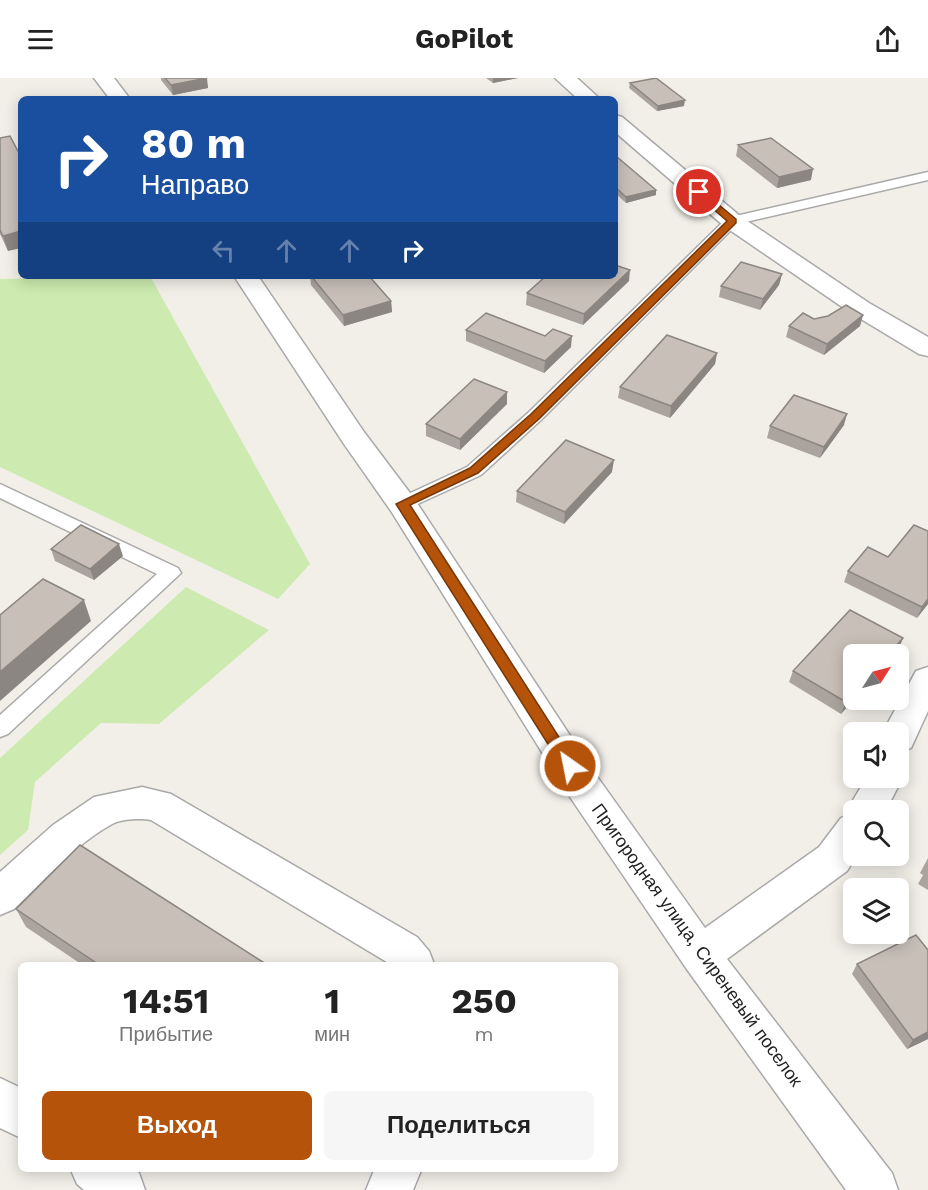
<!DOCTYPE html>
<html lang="ru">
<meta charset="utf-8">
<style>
:root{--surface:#fff;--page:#f6f6f6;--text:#222;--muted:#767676;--accent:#b45309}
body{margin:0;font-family:"Work Sans",sans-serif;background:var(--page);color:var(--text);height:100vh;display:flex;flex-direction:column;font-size:22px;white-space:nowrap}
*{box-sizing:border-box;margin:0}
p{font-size:20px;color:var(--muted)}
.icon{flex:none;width:33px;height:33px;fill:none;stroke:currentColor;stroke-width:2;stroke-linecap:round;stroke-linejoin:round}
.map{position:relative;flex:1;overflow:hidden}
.sheet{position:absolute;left:18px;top:884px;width:600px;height:210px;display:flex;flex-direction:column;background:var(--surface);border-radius:9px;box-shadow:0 3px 15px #0003}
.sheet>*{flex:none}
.top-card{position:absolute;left:18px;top:18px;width:600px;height:183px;border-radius:9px;box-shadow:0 3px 15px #0003;background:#1a4fa0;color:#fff;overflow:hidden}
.needle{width:39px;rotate:54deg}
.tools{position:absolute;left:843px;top:566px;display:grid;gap:12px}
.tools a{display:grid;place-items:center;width:66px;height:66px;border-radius:9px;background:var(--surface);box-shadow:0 3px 15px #0003;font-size:30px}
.pin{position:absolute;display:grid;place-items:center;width:51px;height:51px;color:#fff;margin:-26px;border:3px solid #fff;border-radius:50%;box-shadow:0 2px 6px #0007}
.me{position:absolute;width:66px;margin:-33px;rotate:327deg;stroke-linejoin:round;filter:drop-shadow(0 0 4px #0008)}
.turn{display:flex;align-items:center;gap:21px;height:126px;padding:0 24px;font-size:27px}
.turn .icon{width:78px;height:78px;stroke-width:2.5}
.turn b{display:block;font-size:42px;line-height:51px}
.lanes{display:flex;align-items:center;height:57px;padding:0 24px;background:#0003;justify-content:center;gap:30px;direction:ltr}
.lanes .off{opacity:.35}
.eta{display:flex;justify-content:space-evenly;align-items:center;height:102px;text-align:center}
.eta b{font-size:36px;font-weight:700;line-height:42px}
.action{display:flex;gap:12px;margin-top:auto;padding:12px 24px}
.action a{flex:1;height:69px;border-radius:9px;background:var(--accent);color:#fff;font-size:24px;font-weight:700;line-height:69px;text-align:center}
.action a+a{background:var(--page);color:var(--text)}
header{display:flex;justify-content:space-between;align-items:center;height:78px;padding:0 24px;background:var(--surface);font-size:27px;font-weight:700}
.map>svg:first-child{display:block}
.grass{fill:#cdebb0}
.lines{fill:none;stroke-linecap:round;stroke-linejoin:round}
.lane-casing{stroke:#a9a9a9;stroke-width:3}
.street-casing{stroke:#a9a9a9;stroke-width:3}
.lane{fill:#fff;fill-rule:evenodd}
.street{fill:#fff;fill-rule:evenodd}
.wall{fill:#aba49e}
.shaded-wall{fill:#8b8681}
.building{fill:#c7bfb8;stroke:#8b8681;stroke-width:1.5}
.route{fill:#b45309;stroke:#753606;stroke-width:1.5}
.labels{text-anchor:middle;stroke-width:4.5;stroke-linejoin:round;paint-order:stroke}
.street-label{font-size:18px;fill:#222;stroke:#fff}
</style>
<header><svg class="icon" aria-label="menu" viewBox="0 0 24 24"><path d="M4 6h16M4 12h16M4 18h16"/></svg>GoPilot<svg class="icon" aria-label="share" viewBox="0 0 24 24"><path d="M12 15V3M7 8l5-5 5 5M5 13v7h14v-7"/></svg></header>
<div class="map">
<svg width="928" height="1112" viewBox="0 0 928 1112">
<rect width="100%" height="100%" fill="#f2efe9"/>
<path class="grass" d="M150 198 310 486 278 521 0 389V201Z
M186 509 269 552 159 646 101 645 35 704 28 752 0 777V680Z"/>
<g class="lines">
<defs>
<path id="lane" d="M928 94V102L737 146 541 342 481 397 409 430H395L393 426 395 422 467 389 529 334 727 140Z
M0 406 178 490 181 495 8 656 0 659V637L157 496 0 420Z"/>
<path id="street" d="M94 0H114L130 21H110Z
M555 0H577L600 21H578Z
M615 37 622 39 740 138 869 225 928 259V278L919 276 851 235 724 148 615 54Z
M234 198H258L364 354 413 419 596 697 705 850 819 769 841 740 850 736 847 732 867 699H898V690L903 699 886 732H854V777H857L847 793 727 881 892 1095 898 1112H846L686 890 570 719 391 433 344 366Z
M928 589V633L911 670 898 674V654H883L916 593Z
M142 709 171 716 417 859 429 873 434 886H390L151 742C140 740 124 741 114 745 76 765 45 802 14 831L0 837V794L53 747 94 719Z
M0 1000 21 1010V1060L0 1050Z
M70 1090H132L139 1095 145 1112H84L77 1106Z
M375 1090H422L413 1112H366Z"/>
</defs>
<use href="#lane" class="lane-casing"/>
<use href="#street" class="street-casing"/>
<use href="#lane" class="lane"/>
<use href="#street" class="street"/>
</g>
<path class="wall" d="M161 0H206L208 10 173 17 161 2Z
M486 0H518L493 5Z
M630 5 684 28 657 33 629 10Z
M0 60 8 173 0 156Z
M738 67 811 102 777 110 736 78Z
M615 79 656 112V117L626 125 615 115Z
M782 196 779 207 760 232 719 219 721 208Z
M310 198H369L391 223 392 234 344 248 311 207Z
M629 203 583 247 526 227 527 215Z
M863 237 860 248 824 277 786 259 789 248 814 241Z
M466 252 545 258 571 269 544 295 466 263Z
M717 275 715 286 670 340 618 320 620 309Z
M507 326 460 372 426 358V346Z
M844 347 820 380 767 360 770 348Z
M612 394 564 446 516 424 517 413Z
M928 453V526L917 540 844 504 848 493 888 479Z
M51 471 123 478 94 502 55 483Z
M903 560 898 572 894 576H854V621L841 636 789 604 793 593Z
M928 780V812L918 806 923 797 920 795Z
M16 831 266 886H81L26 849Z
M857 886 928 961 907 971 852 896Z"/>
<path class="shaded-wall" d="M207 0 208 10 173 17 171 7Z
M493 0H518L493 5Z
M685 22 684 28 657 33 658 28Z
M813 91 811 102 777 110 779 99Z
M656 112V117L626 125V119Z
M21 153V170L8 173 3 158Z
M630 192 629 203 583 247 584 236Z
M782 196 779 207 760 232 763 221Z
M391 223 392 234 344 248 343 237Z
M863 237 860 248 824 277 827 266Z
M572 258 571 269 544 295 545 283Z
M717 275 715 286 670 340 671 328Z
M507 314V326L460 372V361Z
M847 336 844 347 820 380 824 369Z
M614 382 612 394 564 446 565 434Z
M119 466 123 478 94 502 90 491Z
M928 521V526L917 540 922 529Z
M84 522 91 543 0 623V594Z
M903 560 898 572 894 576H889Z
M854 616V621L841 636 846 624Z
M928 954V961L907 971 913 962Z"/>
<path class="building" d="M165 0H207L171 7Z
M656 0 685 22 658 28 630 5Z
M10 58 21 79V153L3 158 0 152V60Z
M771 60 813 91 779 99 738 67Z
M615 79H617L656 112 626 119 615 109Z
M741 184 782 196 763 221 721 208Z
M615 187 630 192 584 236 527 215 546 198H615Z
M311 198H369L391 223 343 237Z
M846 227 863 237 827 266 789 248 803 235 814 241 828 238Z
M486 235 545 258 553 251 572 258 545 283 466 252Z
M667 257 717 275 671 328 620 309Z
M474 301 507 314 460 361 426 346Z
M794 317 847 336 824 369 770 348Z
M566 362 614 382 565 434 517 413Z
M81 447 119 466 90 491 51 471Z
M914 447 928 453V521L922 529 848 493 868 469 888 479Z
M43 501 84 522 0 594V537Z
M850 532 903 560 889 576H854V616L846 624 793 593Z
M80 767 266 886H98L16 831Z
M916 857 928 872V954L913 962 857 886Z"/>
<path class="route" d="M696 113H702L736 141V145L539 341 478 395 410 427 575 684 577 688 575 693H565L396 426 470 390 531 336 727 143 696 116Z"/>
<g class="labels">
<g class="street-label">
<text transform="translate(697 867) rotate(54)" y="6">Пригородная улица, Сиреневый поселок</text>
</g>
</g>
</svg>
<div class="tools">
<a><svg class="needle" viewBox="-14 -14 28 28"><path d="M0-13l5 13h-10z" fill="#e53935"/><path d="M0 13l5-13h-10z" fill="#767676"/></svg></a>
<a><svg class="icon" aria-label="sound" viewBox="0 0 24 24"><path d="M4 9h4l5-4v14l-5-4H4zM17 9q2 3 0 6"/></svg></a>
<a><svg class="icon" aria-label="search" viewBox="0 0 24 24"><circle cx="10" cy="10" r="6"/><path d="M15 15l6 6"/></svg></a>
<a><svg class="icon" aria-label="layers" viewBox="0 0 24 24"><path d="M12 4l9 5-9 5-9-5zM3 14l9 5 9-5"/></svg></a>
</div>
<div class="pin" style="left:699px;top:114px;background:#d93025"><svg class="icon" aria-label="arrive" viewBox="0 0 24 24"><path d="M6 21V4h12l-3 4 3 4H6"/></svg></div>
<svg class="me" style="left:570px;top:688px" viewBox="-20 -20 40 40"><circle r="17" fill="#b45309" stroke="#fff" stroke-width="3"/><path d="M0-11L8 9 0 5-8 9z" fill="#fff"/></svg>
<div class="top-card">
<div class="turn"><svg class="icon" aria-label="right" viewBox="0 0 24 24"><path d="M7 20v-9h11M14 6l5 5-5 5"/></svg><div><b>80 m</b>Направо</div></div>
<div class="lanes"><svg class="icon off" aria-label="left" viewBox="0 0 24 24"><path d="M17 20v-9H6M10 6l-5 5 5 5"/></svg><svg class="icon off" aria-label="ahead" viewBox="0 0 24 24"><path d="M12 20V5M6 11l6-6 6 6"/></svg><svg class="icon off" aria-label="ahead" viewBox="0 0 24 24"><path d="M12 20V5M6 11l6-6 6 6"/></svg><svg class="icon" aria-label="right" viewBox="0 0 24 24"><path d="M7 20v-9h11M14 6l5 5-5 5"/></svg></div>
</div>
<section class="sheet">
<div class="eta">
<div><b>14:51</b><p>Прибытие</p></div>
<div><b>1</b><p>мин</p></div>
<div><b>250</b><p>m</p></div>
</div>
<div class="action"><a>Выход</a><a>Поделиться</a></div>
</section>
</div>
